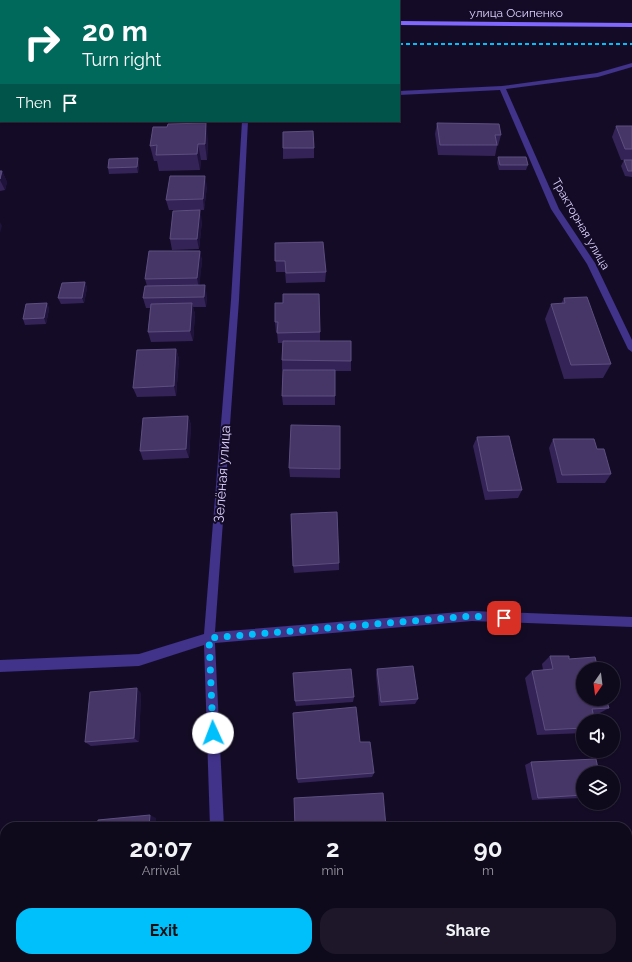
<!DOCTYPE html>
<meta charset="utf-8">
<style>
:root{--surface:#0f091c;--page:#1d1729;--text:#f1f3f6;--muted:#9b9aa3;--line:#2f2a3b;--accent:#00c0fc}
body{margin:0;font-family:Raleway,sans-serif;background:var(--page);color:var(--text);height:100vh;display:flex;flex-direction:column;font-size:15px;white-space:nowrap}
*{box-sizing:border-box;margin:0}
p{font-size:13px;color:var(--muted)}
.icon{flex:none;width:22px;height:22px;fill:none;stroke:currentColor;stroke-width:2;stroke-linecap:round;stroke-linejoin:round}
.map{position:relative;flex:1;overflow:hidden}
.sheet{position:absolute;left:0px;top:822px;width:632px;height:140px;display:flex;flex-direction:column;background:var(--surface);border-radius:16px 16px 0 0;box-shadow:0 1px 3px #0004,0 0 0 1px var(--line)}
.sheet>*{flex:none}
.guide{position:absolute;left:0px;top:0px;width:400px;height:122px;box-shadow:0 1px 3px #0004,0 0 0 1px var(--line);background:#00695c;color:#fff;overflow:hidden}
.needle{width:26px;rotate:194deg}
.fabs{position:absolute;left:576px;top:662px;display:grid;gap:8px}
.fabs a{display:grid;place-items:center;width:44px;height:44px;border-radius:50%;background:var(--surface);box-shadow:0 1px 3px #0004,0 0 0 1px var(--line);font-size:20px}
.pin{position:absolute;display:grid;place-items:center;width:34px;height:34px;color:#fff;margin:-17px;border-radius:8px;box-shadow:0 2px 6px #0006}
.me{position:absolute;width:44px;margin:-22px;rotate:358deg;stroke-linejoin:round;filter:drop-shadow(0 0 3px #0008)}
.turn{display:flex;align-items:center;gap:14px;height:84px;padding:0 16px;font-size:18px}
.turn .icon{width:52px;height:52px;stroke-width:2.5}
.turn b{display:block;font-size:28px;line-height:34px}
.then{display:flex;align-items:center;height:38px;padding:0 16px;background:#0003;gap:8px;font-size:15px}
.eta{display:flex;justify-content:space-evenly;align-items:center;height:68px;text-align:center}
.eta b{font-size:24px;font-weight:700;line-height:28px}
.primary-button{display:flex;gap:8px;margin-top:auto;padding:8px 16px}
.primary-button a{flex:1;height:46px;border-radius:16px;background:var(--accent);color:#111;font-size:16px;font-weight:700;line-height:46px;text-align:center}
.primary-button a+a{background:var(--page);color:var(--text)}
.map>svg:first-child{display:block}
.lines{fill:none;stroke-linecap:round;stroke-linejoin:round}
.street{fill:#41328a;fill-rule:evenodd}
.secondary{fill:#8068ff;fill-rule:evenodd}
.rail{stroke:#00c0fc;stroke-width:2;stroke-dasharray:4 3;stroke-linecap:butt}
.wall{fill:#342356}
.shaded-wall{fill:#1f123b}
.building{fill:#463668;stroke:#5d4e80}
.route{stroke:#00c0fc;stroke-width:7;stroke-dasharray:0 12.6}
.labels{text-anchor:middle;stroke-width:4;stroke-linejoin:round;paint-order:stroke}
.far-street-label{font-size:12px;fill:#dcd1ff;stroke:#140c26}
.street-label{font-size:14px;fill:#dcd1ff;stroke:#140c26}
</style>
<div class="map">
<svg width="632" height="962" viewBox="0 0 632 962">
<rect width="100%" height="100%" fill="#140c26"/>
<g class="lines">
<path class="street" d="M632 63V67L598 77 506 89 559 209 595 263 632 340V352L628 349 587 264 551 209 500 90 399 95V91L502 86 597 73Z
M0 95H1V99H0Z
M242 121H248L239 300 215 632 472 611 632 617V627L472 621 215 643 224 827H210L204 645 139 666 0 672V660L139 654 204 634 231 300Z
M216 957H230V962H216Z"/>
<path class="secondary" d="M0 17H1V21H0Z
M399 21 632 23V27L399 25Z"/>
<path class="rail" d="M399 44H632"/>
</g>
<path class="wall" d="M437 123 501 135 498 146H497L495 156 438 155 435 134Z
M616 126H632V160H621L612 137Z
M283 132 314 148V158L283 159Z
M208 139 207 160H201L200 170 159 171 157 161H154L150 146Z
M498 157 528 165 526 170H499L497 163Z
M624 160H632V177L625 176 621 166Z
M139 164 138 173 109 174 108 168Z
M0 171H2L7 182 5 190 0 191Z
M207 186 204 210H169L166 200Z
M202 221 199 249 172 250 170 239Z
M275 243 326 272 325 282 286 283 285 272H276Z
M200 251 202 261 199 285 207 295 206 307H193L195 314 193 341 151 342 148 332 150 308H146L143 298 147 286 145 279Z
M85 282 87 288 84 303 61 304 58 298Z
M564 298 611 364 603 378 564 379 545 319 551 304H561Z
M47 303 49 309 46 324 25 325 23 319Z
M275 303 320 332V341L351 361V371H335V405H283L282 396 283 370H282V343H278L277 332H276L275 322Z
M176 349 179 359 176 396 137 397 133 388Z
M188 416 191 425 189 458 143 460 140 451Z
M477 437 522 490 518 498 485 500 473 446Z
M553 439 597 449 611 474 605 483H557L549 448Z
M289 468 340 469V478L290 477Z
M339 563V570L294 573 293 566Z
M550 656 569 659 609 708 598 714 593 715 583 721V733L537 735 525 678 532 671 543 670 542 664Z
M377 669 418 699 415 704 379 706 376 674Z
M141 693 139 742 91 746 85 742Z
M354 697 353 702 296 706 295 701Z
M360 742 374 773 372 777 298 783 297 779Z
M531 762 583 773V798L532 800 525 765Z
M404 959 407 962H376Z"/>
<path class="shaded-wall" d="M206 123 208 139 207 160 205 144Z
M198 144 201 160 200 170 197 154Z
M138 158 139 164 138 173 137 167Z
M2 171 7 182 5 190 0 180Z
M205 176 207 186 204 210 203 199Z
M200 210 202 221 199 249 197 239Z
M0 222 2 226 0 233Z
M200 251 202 261 199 289 197 278Z
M85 282 87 288 84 303 82 298Z
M205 285 207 295 206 307 204 297Z
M47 303 49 309 46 324 44 318Z
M192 303 195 314 193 341 190 331Z
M176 349 179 359 176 396 174 386Z
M188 416 191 425 189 458 186 449Z
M137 688 141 693 139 742 134 738Z
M150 815 156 818V827H149Z"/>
<path class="building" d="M206 123 205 144H198L197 154 156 155 157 145 150 146 153 127H167L168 124Z
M437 123 499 124 501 135H495L497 145H440Z
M616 126H632V149H625Z
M313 131 314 148H283V132Z
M498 157H526L528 165H500Z
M138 158 137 167 108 168 109 159Z
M624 160H632V171H628Z
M0 171H2L0 179Z
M170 176H205L203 199 166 200Z
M200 210 197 239H170L173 211Z
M323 242 326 272 286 273 285 261H275V243Z
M149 251H200L197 278 145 279Z
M85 282 82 298H58L62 283Z
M205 285 204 297 143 298 145 286Z
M283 294H319L320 332 277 333 278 322H275V303H283Z
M587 297 611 364 571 365 551 304 565 303 564 298Z
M47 303 44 318 23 319 26 304Z
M192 303 190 331 148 332 151 304Z
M283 341H351V361L282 360Z
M176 349 174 386 133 388 137 350Z
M283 370H335V396H282Z
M188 416 186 449 140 451 143 418Z
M291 425 340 426V469L289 468Z
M509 436 522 490 488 491 477 437Z
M553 439H594L597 449H604L611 474 562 475Z
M337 512 339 563 293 566 291 514Z
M550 656H569V659L595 657 598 669H583V699H606L609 708 592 709 595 721H583V728L545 730 532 671 553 669Z
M413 666 418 699 381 702 377 669Z
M351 669 354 697 295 701 293 673Z
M137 688 134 738 85 742 90 692Z
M356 707 360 742H370L374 773 297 779 293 713Z
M596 759 599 773H583V795L538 798 531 762Z
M383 793 386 827H295L294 798Z
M150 815 149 827H97L98 820Z"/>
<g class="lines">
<path class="route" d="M213 733 209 638 472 616 504 618"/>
</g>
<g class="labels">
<g class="far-street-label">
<text x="516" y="17">улица Осипенко</text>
<text transform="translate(581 224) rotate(60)" y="4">Тракторная улица</text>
</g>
<g class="street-label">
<text transform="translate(222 474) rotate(-86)" y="5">Зелёная улица</text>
</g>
</g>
</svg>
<div class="fabs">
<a><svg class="needle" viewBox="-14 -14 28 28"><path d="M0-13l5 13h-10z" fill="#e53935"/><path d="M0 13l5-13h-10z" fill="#9b9aa3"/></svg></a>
<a><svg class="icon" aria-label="sound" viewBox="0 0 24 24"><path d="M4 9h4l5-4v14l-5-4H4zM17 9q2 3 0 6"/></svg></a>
<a><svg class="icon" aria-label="layers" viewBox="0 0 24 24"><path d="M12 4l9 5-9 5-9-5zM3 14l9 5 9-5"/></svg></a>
</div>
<div class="pin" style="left:504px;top:618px;background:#d93025"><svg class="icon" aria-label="arrive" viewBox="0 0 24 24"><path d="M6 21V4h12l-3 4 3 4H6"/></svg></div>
<svg class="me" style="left:213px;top:733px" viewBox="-20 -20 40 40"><circle r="19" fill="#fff"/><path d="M0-13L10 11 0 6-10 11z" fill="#00c0fc"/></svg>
<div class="guide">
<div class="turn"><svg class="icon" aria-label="right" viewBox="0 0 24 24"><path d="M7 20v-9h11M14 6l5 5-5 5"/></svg><div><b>20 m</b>Turn right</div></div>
<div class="then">Then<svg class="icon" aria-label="arrive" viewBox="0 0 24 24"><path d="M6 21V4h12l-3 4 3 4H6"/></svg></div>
</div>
<section class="sheet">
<div class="eta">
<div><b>20:07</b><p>Arrival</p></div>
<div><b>2</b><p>min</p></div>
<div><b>90</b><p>m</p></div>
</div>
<div class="primary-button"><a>Exit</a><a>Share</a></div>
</section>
</div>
